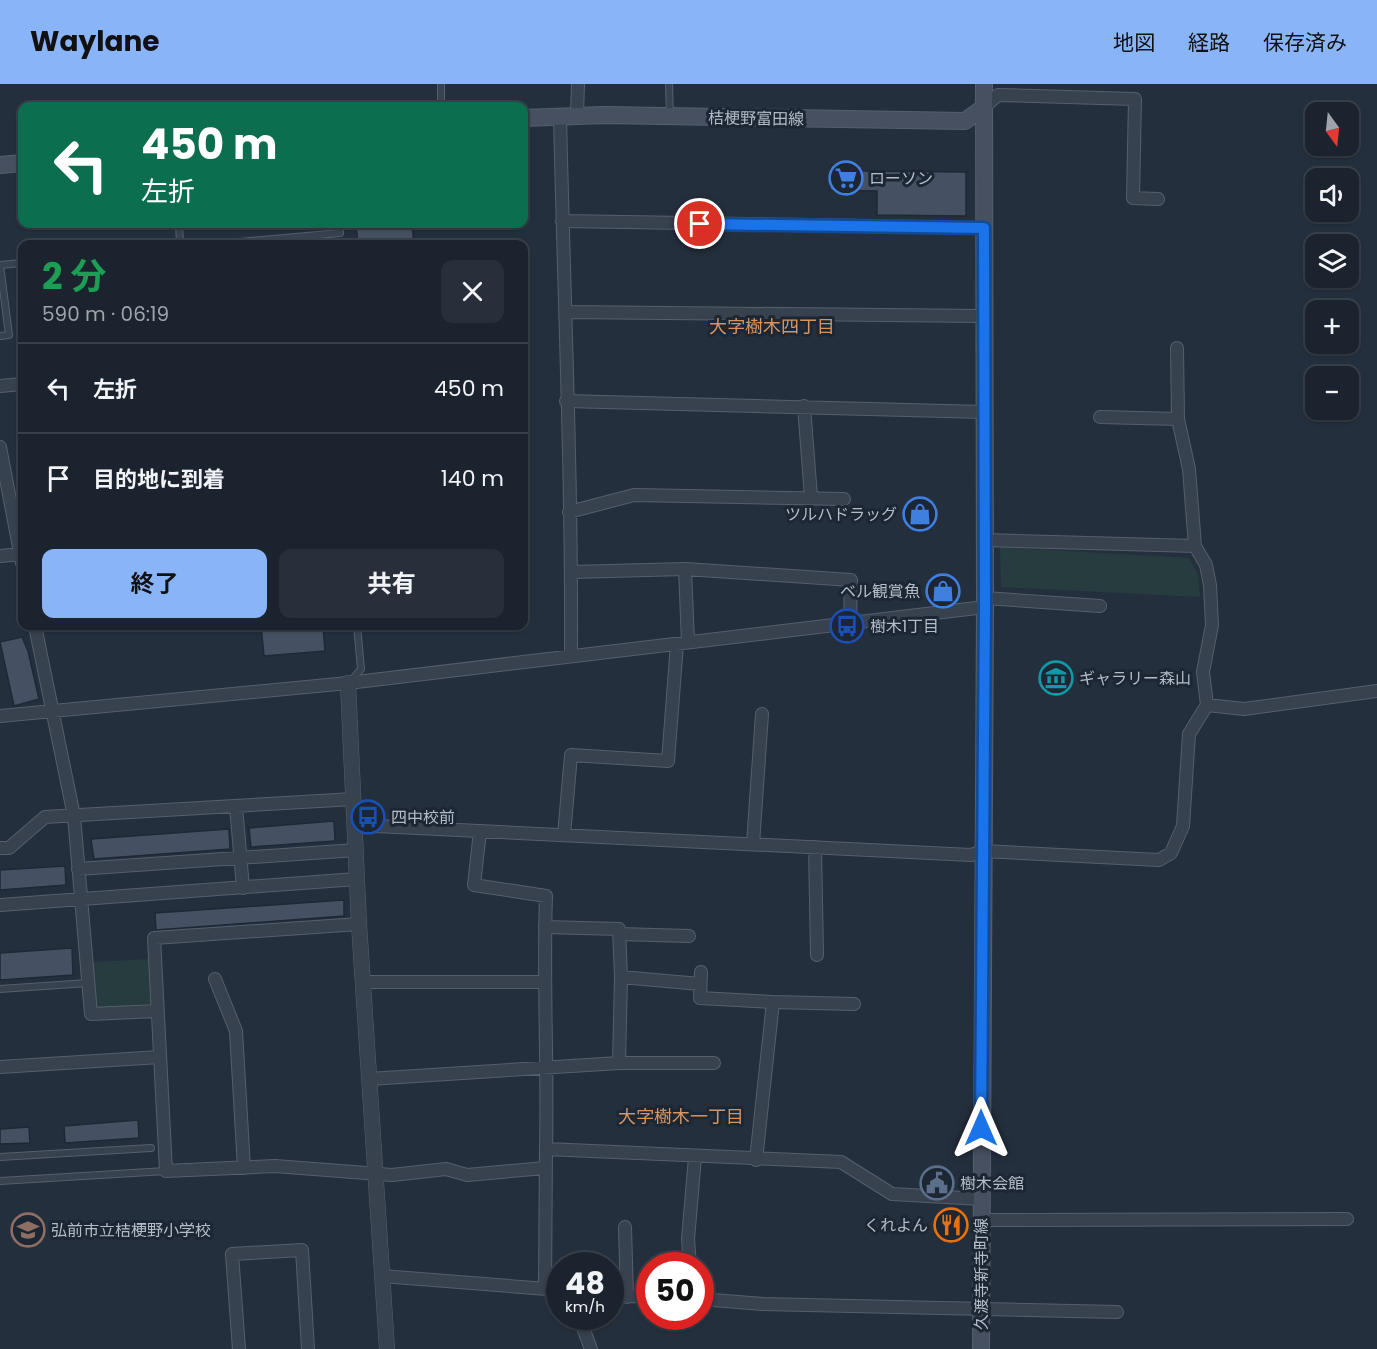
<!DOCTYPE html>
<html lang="ja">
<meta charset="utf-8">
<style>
:root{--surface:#1b232e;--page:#282f3a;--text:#f1f3f6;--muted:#a0a4aa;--line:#39404a;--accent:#8ab4f8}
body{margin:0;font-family:Poppins,"Noto Sans JP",sans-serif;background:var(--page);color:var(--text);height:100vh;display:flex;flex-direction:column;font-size:22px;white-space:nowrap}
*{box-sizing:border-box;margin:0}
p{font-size:20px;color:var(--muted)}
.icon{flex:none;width:33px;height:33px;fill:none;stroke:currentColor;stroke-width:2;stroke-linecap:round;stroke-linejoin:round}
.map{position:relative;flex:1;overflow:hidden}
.side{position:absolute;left:18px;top:156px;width:510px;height:390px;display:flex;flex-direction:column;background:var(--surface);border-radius:12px;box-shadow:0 2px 4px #0004,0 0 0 2px var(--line)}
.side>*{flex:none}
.top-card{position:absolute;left:18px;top:18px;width:510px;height:126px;border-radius:12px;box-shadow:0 2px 4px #0004,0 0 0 2px var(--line);background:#0b6e4f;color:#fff;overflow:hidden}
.needle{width:39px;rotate:165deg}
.controls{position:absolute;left:1305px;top:18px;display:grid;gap:12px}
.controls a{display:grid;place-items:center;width:54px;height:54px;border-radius:12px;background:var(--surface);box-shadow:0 2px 4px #0004,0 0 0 2px var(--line);font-size:30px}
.speed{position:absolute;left:546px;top:1168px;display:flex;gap:12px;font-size:30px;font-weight:700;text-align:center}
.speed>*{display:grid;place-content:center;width:78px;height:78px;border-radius:50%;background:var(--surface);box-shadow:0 2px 4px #0004,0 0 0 2px var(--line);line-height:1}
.speed small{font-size:15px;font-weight:400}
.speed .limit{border:9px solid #d22;background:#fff;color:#111}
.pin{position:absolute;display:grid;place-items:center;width:51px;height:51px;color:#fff;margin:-26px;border:3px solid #fff;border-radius:50%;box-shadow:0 2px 6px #0007}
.me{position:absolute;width:66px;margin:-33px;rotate:0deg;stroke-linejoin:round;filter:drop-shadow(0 0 4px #0008)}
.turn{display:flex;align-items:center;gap:21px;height:126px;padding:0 24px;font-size:27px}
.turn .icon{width:78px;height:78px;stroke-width:2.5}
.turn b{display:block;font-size:42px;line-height:51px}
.round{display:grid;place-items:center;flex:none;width:63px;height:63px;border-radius:12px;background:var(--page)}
.overview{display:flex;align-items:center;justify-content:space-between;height:102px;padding:0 24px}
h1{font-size:36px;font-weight:700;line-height:45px;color:#1e9e55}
.button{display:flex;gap:12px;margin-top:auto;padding:12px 24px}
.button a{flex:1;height:69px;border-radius:12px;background:var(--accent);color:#111;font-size:24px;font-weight:700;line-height:69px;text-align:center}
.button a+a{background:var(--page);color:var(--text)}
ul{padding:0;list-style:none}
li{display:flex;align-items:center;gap:18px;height:90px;padding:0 24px;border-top:2px solid var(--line)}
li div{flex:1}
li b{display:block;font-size:22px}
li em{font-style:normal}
header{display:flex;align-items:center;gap:36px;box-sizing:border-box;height:84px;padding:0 30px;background:var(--accent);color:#111}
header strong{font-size:28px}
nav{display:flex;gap:33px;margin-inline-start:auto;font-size:21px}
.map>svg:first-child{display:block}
.green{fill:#263c3f}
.building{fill:#455162;stroke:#1f2835;stroke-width:1.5}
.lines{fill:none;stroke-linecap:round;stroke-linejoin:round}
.service-casing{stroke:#565f6c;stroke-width:8}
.minor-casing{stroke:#565f6c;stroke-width:14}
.tertiary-casing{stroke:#565f6c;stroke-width:16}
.secondary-casing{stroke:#565f6c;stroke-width:18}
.service{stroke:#38414e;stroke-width:6}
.minor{stroke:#38414e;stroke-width:12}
.tertiary{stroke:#38414e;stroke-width:15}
.secondary{stroke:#465061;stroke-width:16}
.route-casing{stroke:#114b97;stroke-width:15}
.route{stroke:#1a73e8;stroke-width:10}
.labels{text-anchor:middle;stroke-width:6;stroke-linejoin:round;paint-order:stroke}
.street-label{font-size:16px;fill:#b4bcc9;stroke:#1d2633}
.poi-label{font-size:16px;fill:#b4bcc9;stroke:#1d2633;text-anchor:start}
.neighbourhood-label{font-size:18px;fill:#d59563;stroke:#1d2633}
</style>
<header>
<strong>Waylane</strong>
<nav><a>地図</a><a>経路</a><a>保存済み</a></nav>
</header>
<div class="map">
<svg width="1377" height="1265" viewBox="0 0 1377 1265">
<rect width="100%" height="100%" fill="#242f3e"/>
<path class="green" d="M1000 463 1189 474 1198 490 1200 513 1001 503Z
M149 875 152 920 96 924 93 878Z"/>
<path class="building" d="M831 81 862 82V87L966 88V132L877 131V107L830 106Z
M356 140H412L414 160H358Z
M261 542H323L325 567 264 572Z
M22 553 28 567 39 615 14 622 0 558Z
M334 737 335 757 251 763 249 744Z
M229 745 230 765 94 775 91 755Z
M65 782 66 801 0 806V786Z
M344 816V832L156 846 155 829Z
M72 864 73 891 0 896V869Z
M138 1036 139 1054 65 1059 64 1042Z
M29 1043 30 1059 0 1060V1045Z"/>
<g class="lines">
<defs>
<path id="service" d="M669 0 670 32
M441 22V0
M179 140 180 160
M217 160 340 149 339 140
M0 252 9 251 0 181 22 179
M351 597 361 585 357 542
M0 905 88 899
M0 1073 151 1064
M0 1097 166 1087"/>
<path id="minor" d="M983 24 998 11 1135 15 1133 114 1158 115
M577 31 578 0
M560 32C564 212 572 392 571 572
M562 137 984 144
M567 228 984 232
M0 302 22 300
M566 317 984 328
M804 322 811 413
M1100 333 1178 335
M0 363 22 479
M569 428 634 411 844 415
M985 456 1195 462
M0 472 21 470
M685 485 851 496 850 539
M572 488 685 485 688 558
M985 514 1100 522
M35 542 74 732 91 930 157 927
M1207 621 1244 625 1377 607
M0 632 348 599 985 523
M236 722 243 804
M355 741 971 771 983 767 1159 776 1171 769 1183 742 1189 650 1207 621 1203 588 1212 541 1210 501 1206 481 1195 462 1189 385 1178 335 1177 264
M480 747 474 801 546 812C543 897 548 981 546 1065
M564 751 571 671 668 677 677 560
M753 760 762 630
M815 763 817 871
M0 764H9L45 733 354 715
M78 785 356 766
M0 821 357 795
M359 840 154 854 166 1087 275 1082 392 1091 446 1085 467 1091 545 1084
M619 850 689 852
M701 888 700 914 773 918 756 1076
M621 893 700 900
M215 895 236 947 244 1084
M363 898H544
M773 918 854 920
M619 979H714
M0 983 160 973
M369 995 619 979 621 893 619 845 545 843
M981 1136 1347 1135
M625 1143 627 1213
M690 1182 688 1155 695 1073
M382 1192 560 1206
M545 1205 546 1065 841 1078 892 1110 981 1115
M610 1211 650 1213
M700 1215 763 1220 1117 1228
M579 1233 591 1265
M239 1265 232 1170 302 1166 308 1265"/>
<path id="tertiary" d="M348 599 359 840 387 1265"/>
<path id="secondary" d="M524 34 604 31 965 37 983 24
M0 81 22 79
M981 1265 985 523 984 0"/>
</defs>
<use href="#service" class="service-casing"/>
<use href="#minor" class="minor-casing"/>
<use href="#tertiary" class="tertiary-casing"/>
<use href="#secondary" class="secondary-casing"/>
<use href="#service" class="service"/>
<use href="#minor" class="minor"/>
<use href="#tertiary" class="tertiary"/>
<use href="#secondary" class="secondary"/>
</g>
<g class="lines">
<defs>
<path id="route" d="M700 140 984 144 985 523 981 1044"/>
</defs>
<use href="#route" class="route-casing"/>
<use href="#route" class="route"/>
</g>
<defs>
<symbol id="supermarket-ring" viewBox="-11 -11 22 22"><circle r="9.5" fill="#1d2633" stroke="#3f7fe0" stroke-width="1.5"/><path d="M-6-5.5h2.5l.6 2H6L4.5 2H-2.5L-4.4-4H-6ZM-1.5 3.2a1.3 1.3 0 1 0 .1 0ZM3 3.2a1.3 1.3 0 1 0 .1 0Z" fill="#3f7fe0"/></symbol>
<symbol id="shop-ring" viewBox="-11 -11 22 22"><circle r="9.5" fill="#1d2633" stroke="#3f7fe0" stroke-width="1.5"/><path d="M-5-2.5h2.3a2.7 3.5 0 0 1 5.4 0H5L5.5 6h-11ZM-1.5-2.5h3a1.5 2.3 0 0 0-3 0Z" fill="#3f7fe0"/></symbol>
<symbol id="bus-ring" viewBox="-11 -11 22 22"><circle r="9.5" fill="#1d2633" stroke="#1a4fb4" stroke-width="1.5"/><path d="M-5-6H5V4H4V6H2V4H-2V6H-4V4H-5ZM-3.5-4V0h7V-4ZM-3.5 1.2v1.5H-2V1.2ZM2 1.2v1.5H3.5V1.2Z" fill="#1a4fb4"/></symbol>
<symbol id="museum-ring" viewBox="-11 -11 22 22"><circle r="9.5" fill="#1d2633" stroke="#0f9aa8" stroke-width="1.5"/><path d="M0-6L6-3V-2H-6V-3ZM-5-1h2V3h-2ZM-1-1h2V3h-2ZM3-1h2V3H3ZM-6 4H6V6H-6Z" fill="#0f9aa8"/></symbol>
<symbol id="civic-ring" viewBox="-11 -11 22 22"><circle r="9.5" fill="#1d2633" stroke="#5c6f8a" stroke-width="1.5"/><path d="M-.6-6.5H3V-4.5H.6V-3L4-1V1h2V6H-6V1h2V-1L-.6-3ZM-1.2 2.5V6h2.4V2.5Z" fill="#5c6f8a"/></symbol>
<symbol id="restaurant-ring" viewBox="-11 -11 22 22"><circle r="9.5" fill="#1d2633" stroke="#e8710a" stroke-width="1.5"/><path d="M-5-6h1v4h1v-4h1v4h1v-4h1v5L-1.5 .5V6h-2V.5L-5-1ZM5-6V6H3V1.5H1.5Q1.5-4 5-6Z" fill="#e8710a"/></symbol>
<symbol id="school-ring" viewBox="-11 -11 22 22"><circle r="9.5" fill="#1d2633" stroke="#8d6e63" stroke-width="1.5"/><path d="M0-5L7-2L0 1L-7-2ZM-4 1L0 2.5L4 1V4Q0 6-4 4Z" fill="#8d6e63"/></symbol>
</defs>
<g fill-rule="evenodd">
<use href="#supermarket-ring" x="827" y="75" width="38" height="38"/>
<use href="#shop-ring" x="901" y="411" width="38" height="38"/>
<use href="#shop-ring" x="924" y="488" width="38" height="38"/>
<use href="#bus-ring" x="828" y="523" width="38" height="38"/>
<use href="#museum-ring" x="1037" y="575" width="38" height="38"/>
<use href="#bus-ring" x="349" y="714" width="38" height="38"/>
<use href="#civic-ring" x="918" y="1080" width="38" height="38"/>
<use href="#restaurant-ring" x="932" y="1122" width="38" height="38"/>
<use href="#school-ring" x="9" y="1127" width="38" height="38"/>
</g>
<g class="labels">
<g class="street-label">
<text transform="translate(756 34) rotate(1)" y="6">桔梗野富田線</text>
<text transform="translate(981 1190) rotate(-90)" y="6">久渡寺新寺町線</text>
</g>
<g class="poi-label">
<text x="869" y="100">ローソン</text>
<text x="897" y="436" text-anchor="end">ツルハドラッグ</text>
<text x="920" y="513" text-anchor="end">ベル観賞魚</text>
<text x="870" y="548">樹木1丁目</text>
<text x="1079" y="600">ギャラリー森山</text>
<text x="391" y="739">四中校前</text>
<text x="960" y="1105">樹木会館</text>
<text x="928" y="1147" text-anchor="end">くれよん</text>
<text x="51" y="1152">弘前市立桔梗野小学校</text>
</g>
<g class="neighbourhood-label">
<text x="772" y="249">大字樹木四丁目</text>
<text x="681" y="1039">大字樹木一丁目</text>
</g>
</g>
</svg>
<div class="controls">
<a><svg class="needle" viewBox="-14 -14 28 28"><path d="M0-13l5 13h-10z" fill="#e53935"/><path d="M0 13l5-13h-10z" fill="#a0a4aa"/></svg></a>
<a><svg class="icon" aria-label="sound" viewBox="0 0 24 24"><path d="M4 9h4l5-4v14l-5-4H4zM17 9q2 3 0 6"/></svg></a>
<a><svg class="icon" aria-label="layers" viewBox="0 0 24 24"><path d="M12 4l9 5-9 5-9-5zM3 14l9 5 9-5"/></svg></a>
<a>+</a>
<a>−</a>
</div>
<div class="speed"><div>48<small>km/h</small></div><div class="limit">50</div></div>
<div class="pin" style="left:700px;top:140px;background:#d93025"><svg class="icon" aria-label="arrive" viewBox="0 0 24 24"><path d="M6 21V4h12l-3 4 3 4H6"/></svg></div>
<svg class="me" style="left:981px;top:1044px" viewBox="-20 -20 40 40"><path d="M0-17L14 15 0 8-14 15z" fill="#1a73e8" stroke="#fff" stroke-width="4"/></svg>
<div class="top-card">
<div class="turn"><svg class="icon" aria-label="left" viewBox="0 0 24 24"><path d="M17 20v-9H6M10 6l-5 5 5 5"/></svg><div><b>450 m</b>左折</div></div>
</div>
<section class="side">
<div class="overview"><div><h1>2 分</h1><p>590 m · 06:19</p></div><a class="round"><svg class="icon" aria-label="close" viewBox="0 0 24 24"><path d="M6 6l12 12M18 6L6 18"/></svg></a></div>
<ul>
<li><svg class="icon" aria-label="left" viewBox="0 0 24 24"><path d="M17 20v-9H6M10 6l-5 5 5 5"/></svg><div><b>左折</b></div><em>450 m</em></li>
<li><svg class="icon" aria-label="arrive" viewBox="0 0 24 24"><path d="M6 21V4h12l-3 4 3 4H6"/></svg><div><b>目的地に到着</b></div><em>140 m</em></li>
</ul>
<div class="button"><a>終了</a><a>共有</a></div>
</section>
</div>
